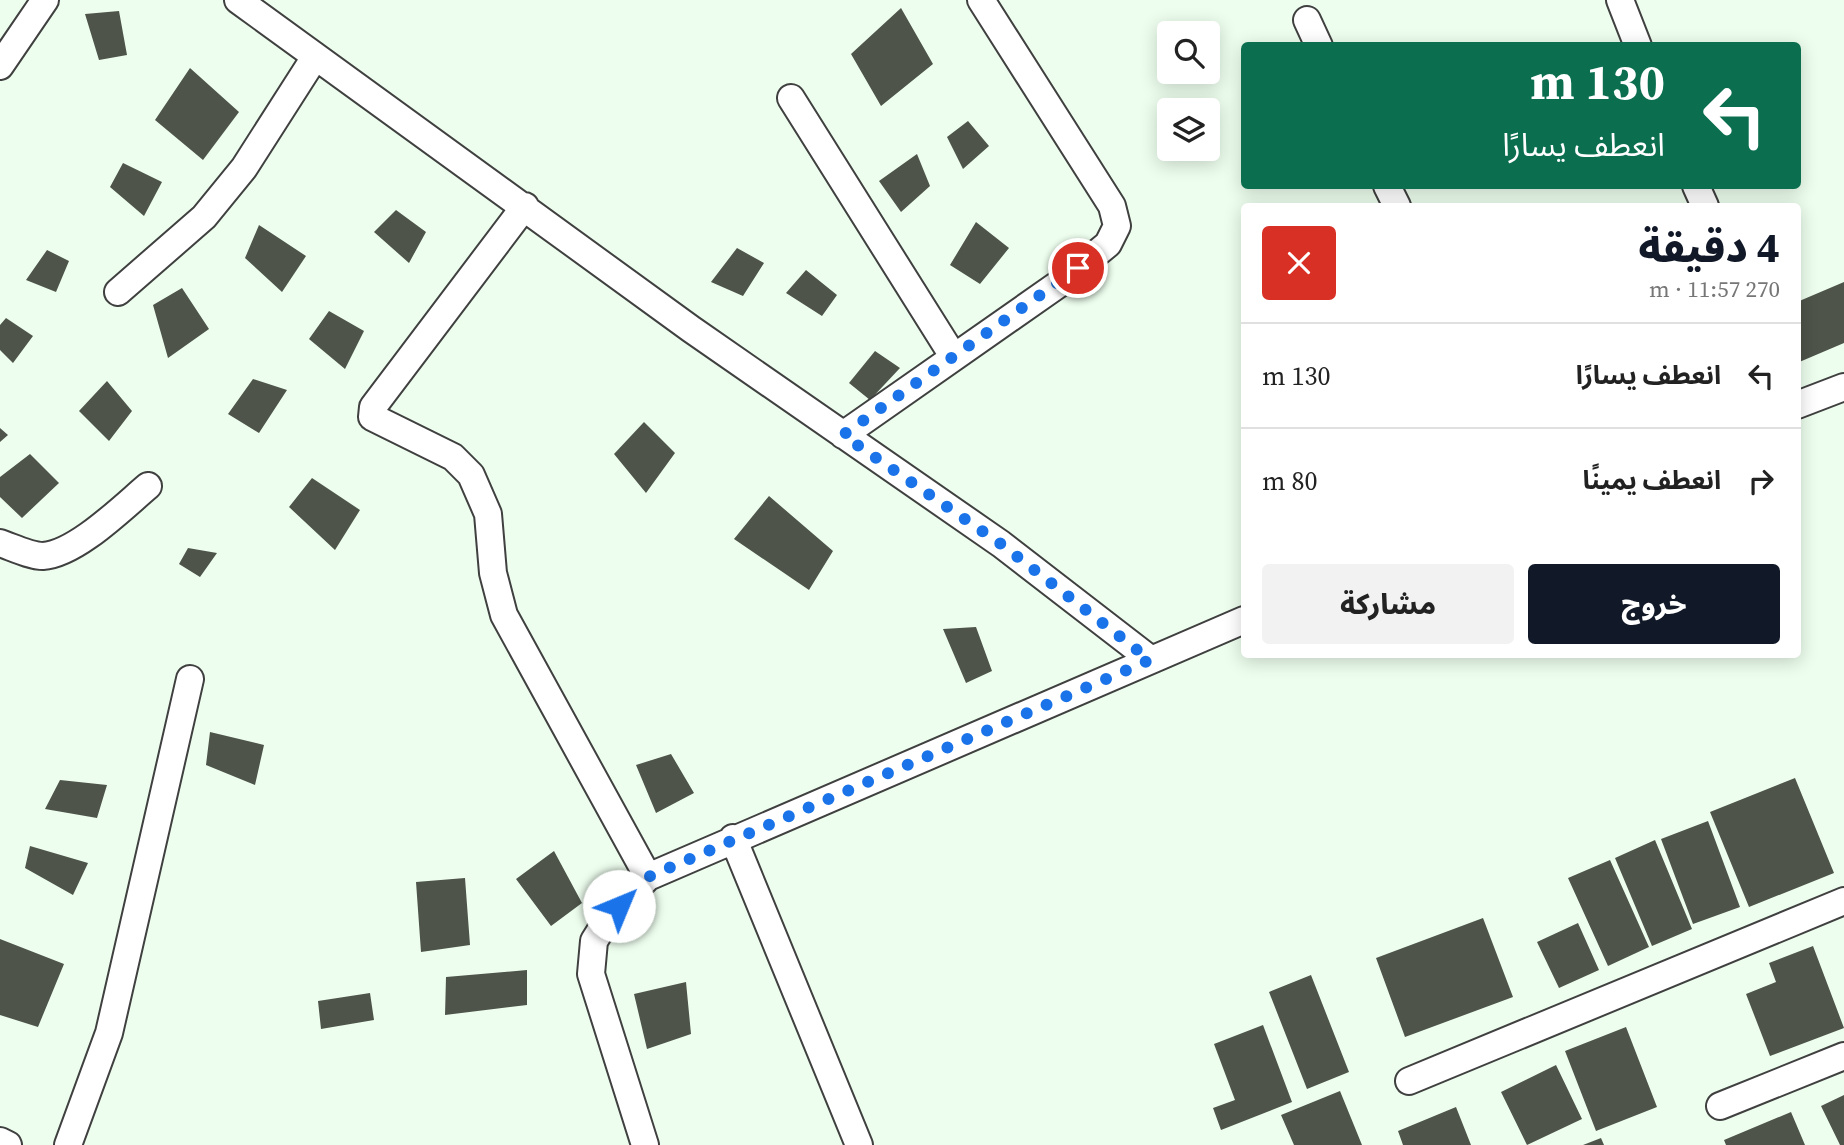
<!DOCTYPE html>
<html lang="ar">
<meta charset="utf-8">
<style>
:root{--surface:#fff;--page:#f2f2f2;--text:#222;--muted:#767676;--line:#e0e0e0;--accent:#111827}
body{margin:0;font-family:"Source Serif 4","Noto Sans Arabic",serif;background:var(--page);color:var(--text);direction:rtl;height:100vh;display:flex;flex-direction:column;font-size:26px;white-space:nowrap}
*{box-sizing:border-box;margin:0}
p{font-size:23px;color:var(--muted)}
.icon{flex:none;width:38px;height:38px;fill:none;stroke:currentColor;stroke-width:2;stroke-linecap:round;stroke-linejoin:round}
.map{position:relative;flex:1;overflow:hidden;direction:ltr}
.side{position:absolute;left:1241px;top:203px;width:560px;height:455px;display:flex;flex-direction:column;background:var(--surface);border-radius:7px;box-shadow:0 4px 18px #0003;direction:rtl}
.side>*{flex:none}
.guide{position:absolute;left:1241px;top:42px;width:560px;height:147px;border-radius:7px;box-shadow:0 4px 18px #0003;direction:rtl;background:#0b6e4f;color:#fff;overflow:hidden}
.buttons{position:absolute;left:1157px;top:21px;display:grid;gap:14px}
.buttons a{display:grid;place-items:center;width:63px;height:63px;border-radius:7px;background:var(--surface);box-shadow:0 4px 18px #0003;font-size:35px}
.pin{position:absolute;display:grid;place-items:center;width:60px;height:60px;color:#fff;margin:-30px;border:4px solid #fff;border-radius:50%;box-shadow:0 2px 7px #0007}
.me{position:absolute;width:77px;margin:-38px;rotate:45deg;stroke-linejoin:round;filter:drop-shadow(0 0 5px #0008)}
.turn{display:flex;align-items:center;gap:24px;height:147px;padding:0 21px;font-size:32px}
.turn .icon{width:91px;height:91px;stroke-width:2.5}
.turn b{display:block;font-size:49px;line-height:60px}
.round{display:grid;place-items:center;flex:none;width:74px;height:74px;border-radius:7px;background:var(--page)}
.summary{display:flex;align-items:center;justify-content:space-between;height:119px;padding:0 21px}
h1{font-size:42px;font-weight:800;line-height:52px;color:var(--accent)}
.cta{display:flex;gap:14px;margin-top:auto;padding:14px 21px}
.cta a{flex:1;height:80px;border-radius:7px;background:var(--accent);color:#fff;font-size:28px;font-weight:800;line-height:80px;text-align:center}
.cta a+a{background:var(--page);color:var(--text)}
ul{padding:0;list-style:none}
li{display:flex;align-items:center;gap:21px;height:105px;padding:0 21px;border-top:2px solid var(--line)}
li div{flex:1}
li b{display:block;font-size:26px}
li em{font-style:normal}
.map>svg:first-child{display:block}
.building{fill:#4e544a}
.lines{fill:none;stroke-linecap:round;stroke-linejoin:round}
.minor-casing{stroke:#404040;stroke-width:30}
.minor{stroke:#fff;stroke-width:26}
.route{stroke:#1a73e8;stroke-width:12;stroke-dasharray:0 21.6}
</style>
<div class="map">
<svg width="1844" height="1145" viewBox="0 0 1844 1145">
<rect width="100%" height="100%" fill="#edfeee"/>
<path class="building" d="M901 8 933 64 881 106 851 54Z
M119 11 127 55 99 60 85 14Z
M190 68 239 112 203 160 155 120Z
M968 121 989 146 963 169 947 137Z
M917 154 930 186 901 212 879 181Z
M123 163 162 182 144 216 110 187Z
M396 210 426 232 409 263 374 232Z
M976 222 1009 248 980 284 950 265Z
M259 225 306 256 282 292 245 258Z
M737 248 764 263 743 296 711 282Z
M47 250 69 261 56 292 26 280Z
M806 270 837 295 822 316 786 293Z
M1844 282V343L1797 363V302Z
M182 288 209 329 168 358 153 305Z
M329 311 364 331 345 369 309 339Z
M6 318 33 336 13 363 0 350V325Z
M875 351 900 368 870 400 849 383Z
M253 379 287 390 259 433 228 414Z
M107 381 132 411 109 441 79 411Z
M644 422 675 453 646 493 614 454Z
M0 428 8 435 0 442Z
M30 454 59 483 22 518 0 497V477Z
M312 478 360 510 335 550 289 507Z
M769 496 833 551 809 590 734 539Z
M188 548 217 553 200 577 179 564Z
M976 627 992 671 966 683 943 629Z
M210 732 264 745 255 785 206 765Z
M671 754 694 793 656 813 636 765Z
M1795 778 1834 873 1749 907 1710 812Z
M60 780 107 785 97 818 45 809Z
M1708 821 1740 907 1693 924 1661 839Z
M1655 840 1692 929 1652 946 1615 858Z
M30 846 88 863 73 895 25 868Z
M554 851 582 903 551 926 516 879Z
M1610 860 1649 947 1608 966 1568 878Z
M465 878 470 945 421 952 416 882Z
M1483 918 1513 997 1405 1037 1376 958Z
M1578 923 1599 970 1559 988 1537 942Z
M0 939 64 964 38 1027 0 1015Z
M1813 946 1844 1028 1770 1056 1746 994 1776 982 1769 963Z
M527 970V1005L445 1015 446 977Z
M1311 975 1349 1072 1307 1089 1269 992Z
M686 982 691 1034 647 1049 634 994Z
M370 993 374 1020 321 1029 318 1001Z
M1263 1025 1292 1102 1221 1130 1213 1108 1235 1100 1214 1044Z
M1626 1027 1657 1107 1596 1131 1565 1051Z
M1556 1065 1582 1119 1527 1145 1501 1092Z
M1340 1091 1362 1145H1294L1281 1115Z
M1844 1095V1145H1840L1821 1106Z
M1456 1107 1471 1145H1403L1398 1131Z
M1791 1112 1805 1145H1726L1724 1140Z
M1601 1138 1604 1145H1583Z"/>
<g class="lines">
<defs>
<path id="minor" d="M238 0 691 329 1001 544 1150 659
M1620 0 1638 46
M1307 20 1319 46
M0 66 45 0
M791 98 953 356
M1387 186 1397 206
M1696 186 1705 206
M525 206 373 407 372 417 453 457 471 475 488 514 493 573 504 615 648 877
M118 292 204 217 244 168 315 57
M1797 405 1844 387
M843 435 1063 281 1108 244 1117 226 1112 206 981 0
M0 543C12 547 30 556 43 556 76 554 123 507 148 486
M733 838 859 1145
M1409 1081 1844 901
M1720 1106 1844 1056
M0 1141 8 1145
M68 1145 109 1033 190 679
M645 1145 591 974 594 941 609 917 648 877 1244 620"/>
</defs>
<use href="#minor" class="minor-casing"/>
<use href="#minor" class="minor"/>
</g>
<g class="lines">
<path class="route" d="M619 906 648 877 1150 660 1001 544 843 435 1078 268"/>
</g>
</svg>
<div class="buttons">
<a><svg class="icon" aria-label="search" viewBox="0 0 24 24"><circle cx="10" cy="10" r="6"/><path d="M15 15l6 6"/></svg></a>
<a><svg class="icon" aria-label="layers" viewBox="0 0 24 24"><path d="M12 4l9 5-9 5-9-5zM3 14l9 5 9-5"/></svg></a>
</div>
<div class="pin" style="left:1078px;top:268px;background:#d93025"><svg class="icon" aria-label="arrive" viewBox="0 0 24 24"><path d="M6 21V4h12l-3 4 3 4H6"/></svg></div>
<svg class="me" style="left:619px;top:906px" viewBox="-20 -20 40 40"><circle r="19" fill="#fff"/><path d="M0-13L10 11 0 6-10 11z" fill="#1a73e8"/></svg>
<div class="guide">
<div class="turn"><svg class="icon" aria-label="left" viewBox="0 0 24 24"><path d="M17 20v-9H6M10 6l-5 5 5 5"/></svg><div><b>130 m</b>انعطف يسارًا</div></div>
</div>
<section class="side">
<div class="summary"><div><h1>4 دقيقة</h1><p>270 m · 11:57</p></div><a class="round" style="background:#d93025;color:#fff"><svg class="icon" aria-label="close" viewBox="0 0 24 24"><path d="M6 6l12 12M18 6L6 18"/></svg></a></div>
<ul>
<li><svg class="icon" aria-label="left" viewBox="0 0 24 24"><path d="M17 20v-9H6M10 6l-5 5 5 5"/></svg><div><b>انعطف يسارًا</b></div><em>130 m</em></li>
<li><svg class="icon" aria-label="right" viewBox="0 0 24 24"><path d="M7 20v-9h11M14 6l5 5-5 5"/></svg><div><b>انعطف يمينًا</b></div><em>80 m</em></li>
</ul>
<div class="cta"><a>خروج</a><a>مشاركة</a></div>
</section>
</div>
